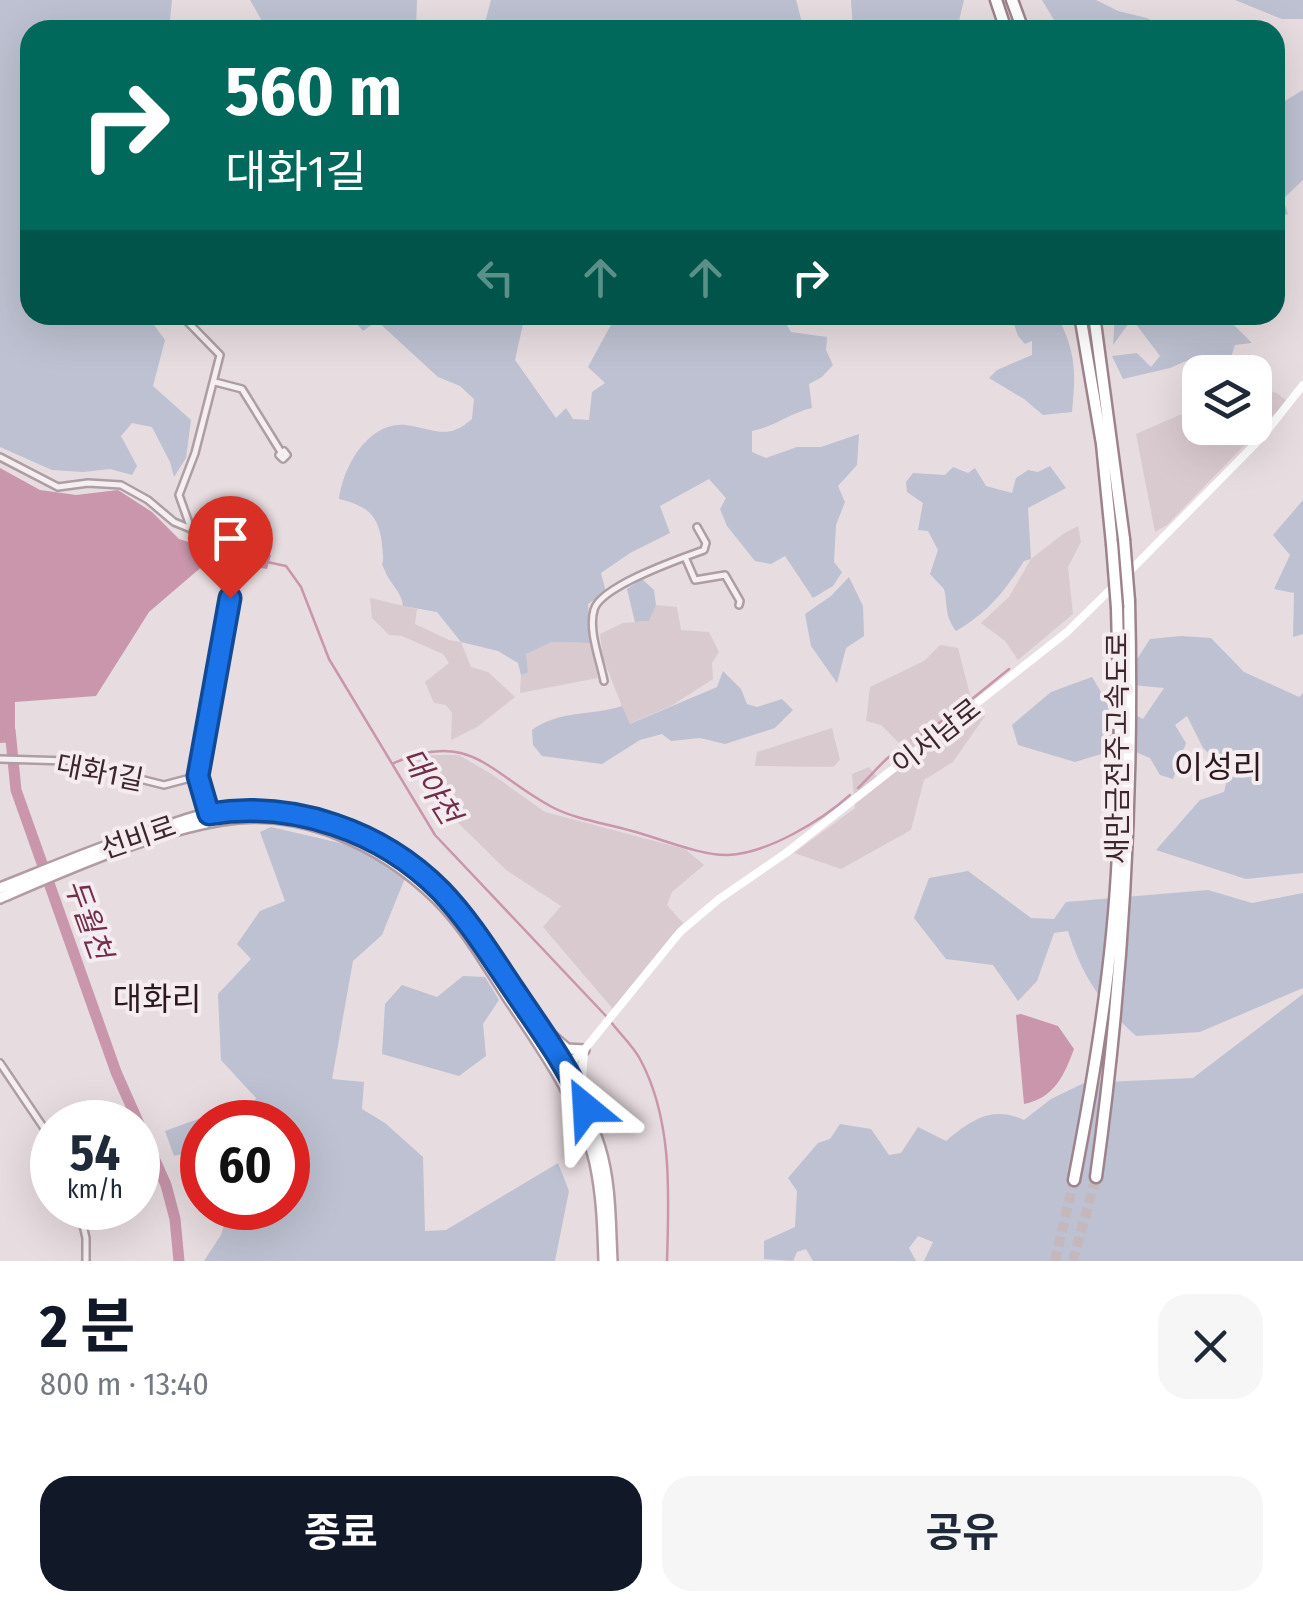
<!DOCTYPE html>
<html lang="ko">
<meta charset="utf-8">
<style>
:root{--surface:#fff;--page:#f6f6f7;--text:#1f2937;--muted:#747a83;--accent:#111827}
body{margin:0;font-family:"Fira Sans Condensed","Noto Sans KR",sans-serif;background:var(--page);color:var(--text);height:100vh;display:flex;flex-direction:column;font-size:38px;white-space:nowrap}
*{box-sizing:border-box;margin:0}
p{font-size:32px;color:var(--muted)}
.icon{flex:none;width:55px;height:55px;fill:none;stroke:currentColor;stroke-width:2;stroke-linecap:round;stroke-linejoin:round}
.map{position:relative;height:1261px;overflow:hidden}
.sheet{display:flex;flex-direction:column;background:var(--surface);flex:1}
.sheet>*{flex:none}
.top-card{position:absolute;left:20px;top:20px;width:1265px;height:305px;border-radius:30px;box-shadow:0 10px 40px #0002;background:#00695c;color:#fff;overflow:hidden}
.controls{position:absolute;left:1182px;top:355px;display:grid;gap:20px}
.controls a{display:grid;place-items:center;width:90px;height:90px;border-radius:20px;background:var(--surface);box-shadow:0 10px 40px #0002;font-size:50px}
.speed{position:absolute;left:30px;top:1100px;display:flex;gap:20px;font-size:50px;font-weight:700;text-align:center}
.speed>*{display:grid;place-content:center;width:130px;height:130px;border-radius:50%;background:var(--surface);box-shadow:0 10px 40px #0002;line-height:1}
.speed small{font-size:25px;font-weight:400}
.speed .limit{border:15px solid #d22;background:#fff;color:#111}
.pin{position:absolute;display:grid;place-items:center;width:85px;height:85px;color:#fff;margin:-102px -42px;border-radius:50% 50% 50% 0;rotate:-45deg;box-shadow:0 0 10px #0007}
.pin .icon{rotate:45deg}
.me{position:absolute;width:110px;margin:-55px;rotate:333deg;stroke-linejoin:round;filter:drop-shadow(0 0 8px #0008)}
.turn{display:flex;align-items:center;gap:35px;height:210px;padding:0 40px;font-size:45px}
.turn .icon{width:130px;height:130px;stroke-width:2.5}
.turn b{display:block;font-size:70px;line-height:85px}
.lanes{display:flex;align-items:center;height:95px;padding:0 40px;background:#0003;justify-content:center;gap:50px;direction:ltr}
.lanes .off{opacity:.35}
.round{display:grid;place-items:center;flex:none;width:105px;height:105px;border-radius:30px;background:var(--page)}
.headline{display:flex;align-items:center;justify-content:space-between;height:170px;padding:0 40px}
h1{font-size:60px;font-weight:700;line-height:75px;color:var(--accent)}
.button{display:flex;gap:20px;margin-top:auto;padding:20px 40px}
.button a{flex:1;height:115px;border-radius:30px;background:var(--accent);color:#fff;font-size:40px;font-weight:700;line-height:115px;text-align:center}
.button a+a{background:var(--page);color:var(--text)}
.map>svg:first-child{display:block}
.built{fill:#d9cacf}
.green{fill:#bdc1d1}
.water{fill:#c996ac}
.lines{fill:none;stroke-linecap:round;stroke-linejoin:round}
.stream{stroke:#c996ac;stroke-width:2.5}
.river{stroke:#c996ac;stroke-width:11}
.motorway-tunnel{stroke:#c5b8bc;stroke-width:10;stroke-dasharray:10 5;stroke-linecap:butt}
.minor-casing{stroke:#ae9ea3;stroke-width:10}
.primary-casing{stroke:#b39ba4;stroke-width:14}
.motorway-casing{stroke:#9e838d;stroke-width:15}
.minor{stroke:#f5eff1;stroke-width:5}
.secondary{stroke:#fff;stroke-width:8}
.primary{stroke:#fff;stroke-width:9}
.motorway{stroke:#fff;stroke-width:10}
.motorway-bridge-casing{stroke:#9e838d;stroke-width:15;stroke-linecap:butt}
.motorway-bridge{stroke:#fff;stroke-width:10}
.route-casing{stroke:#114b97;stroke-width:25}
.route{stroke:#1a73e8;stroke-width:18}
.labels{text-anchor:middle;stroke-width:8;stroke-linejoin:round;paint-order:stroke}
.street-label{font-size:28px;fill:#3e262d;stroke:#f5ecef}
.water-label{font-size:30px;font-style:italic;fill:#732f4a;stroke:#f5ecef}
.quarter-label{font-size:32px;fill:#2e181f;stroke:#f5ecef}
</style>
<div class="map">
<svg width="1303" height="1261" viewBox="0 0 1303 1261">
<rect width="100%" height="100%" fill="#e7dce0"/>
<path class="built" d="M1261 389 1277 393 1287 401 1167 525 1155 532 1136 434 1200 406V428H1255V391Z
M1078 526 1081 542 1068 567 1073 614 1018 660 1005 641 981 623 1009 597 1031 559 1063 534Z
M370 598 417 609 415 624 449 640 461 642 471 667 488 672 515 697 477 727 451 740 452 713 446 705 434 703 425 682 449 663 443 654 402 636 389 635 372 618Z
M656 605 677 607 681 630 709 632 719 652 712 663 713 679 671 706 629 724 603 658 600 634 623 623 649 621Z
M552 642 591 643 598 678 520 693 521 675 528 673 525 654Z
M940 645 958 648 970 695 985 716 953 762 924 780 911 830 841 869 794 853 855 808 852 774 869 767 877 777 907 751 881 725 866 721 870 687 924 661Z
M832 728 840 760 833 767 755 766 757 752Z
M428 755H459L493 775 545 812 685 849 704 865 672 892 667 905 683 923 613 1009 543 927 561 906 506 870 439 804 411 761Z"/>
<path class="green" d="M0 0H172L170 20 175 30H30V315H147L165 340 153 386 191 420 186 458 174 477 170 462 152 427 132 423 121 436 137 466 132 475 110 469 83 472 52 470 0 447Z
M250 0H417L416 30H267Z
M491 0H796L804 30H483Z
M851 0H964L959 21 966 30H853Z
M1042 0H1096L1118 11 1147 18 1168 30H1060Z
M1235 0H1303V19H1282Z
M1303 90V180L1283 199 1288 214 1281 216 1275 212V107Z
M360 315H525L515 360 556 418 566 408 573 419 589 420 592 392 605 383 588 367 612 323 638 315H781L791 332 827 337 826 350 833 365 822 377 809 384 812 408C790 413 774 427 752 431V452L766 458 797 447H821L859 434 857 465 838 486 845 502 836 525 834 562 842 572 833 586 813 598 785 556 771 564 755 561 727 526 720 509 726 498 709 479 660 506 670 533 630 553 601 573 606 592 588 604 591 643 552 642 526 654 528 673 521 675 518 663 498 651 461 642 437 612 403 606C402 592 390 584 385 571 379 558 384 569 383 555 381 521 374 507 339 499 343 467 368 421 406 425 435 429 447 441 472 419L474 399 460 386 438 377 377 321 363 331 354 321Z
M1011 315H1057C1076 353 1076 370 1072 412L1043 415 1024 399 989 378 997 370 1032 355V341L1025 344 1018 336Z
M1115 315H1224L1252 343 1235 345 1230 360 1200 372V377L1193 358 1170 368 1123 379 1112 356 1137 353 1151 367 1160 356 1132 319 1113 345Z
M1050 466 1066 488 1028 508 1031 559 1024 561C1004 592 988 612 956 631 944 615 948 605 944 589L930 574 938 550 928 531 918 530 923 503 907 492 906 482 913 473 945 475 953 467 968 473 975 468 986 486 1012 493 1016 478 1028 470 1038 472Z
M1303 500V634L1293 637 1294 593 1274 589 1290 555 1273 535Z
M849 577 863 606 864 636 846 648 837 683 811 646 805 614 831 596Z
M642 579 654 590 656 605 649 621 635 622 627 589Z
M1181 636 1211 638 1244 672 1299 697 1303 693V873L1246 879 1156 850 1200 800 1224 792 1229 772 1203 748 1187 716 1175 725 1186 743 1173 779 1160 775 1150 758 1124 747 1075 762 1018 745 1012 725 1051 692 1092 677 1106 700 1143 719 1164 688 1132 685 1134 664 1150 639Z
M723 671 741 689 747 704 757 707 782 699 793 710 775 728 725 744 700 738 671 741 662 734 640 740 602 764 542 756 533 745 532 730C559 710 591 716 622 706L630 724 717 687Z
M271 827 357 847 405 878 382 935 353 961 332 1079 364 1082 362 1109 385 1123 423 1157 425 1231 446 1230 558 1163 569 1191 555 1261H204L221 1235 229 1208H288V1122H246L256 1098 221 1060 218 994 251 959 237 944 260 911 285 901 260 832Z
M968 871 1031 918 1054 919 1066 902 1208 890 1252 903 1303 893V988L1200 1032 1136 1036C1102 1005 1082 976 1068 931L1054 933 1037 981 1018 1001 993 965 946 959 914 918 929 878Z
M463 976 485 977 499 1000 483 1024 486 1056 459 1076 382 1054 385 1004 402 985 437 997Z
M1303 994V1261H924L933 1242 918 1236 909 1248 916 1261H813L806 1249 797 1252 793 1261 764 1259V1241L795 1227 797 1191 788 1178 818 1143 830 1139 840 1124 871 1129 889 1155 901 1153 918 1127 946 1141C971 1120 992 1105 1024 1120L1051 1099 1084 1083 1193 1078Z
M198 1119 227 1122H202V1149L174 1156 165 1131Z"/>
<path class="water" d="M0 468 40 490 76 495 118 490 152 512 179 539 208 548 271 555 267 569 237 564H205L149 612 96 696 15 702V742L0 743Z
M1021 1014 1058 1026 1074 1049C1064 1076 1054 1098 1024 1104L1016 1015Z"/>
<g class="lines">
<path class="stream" d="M267 562 286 566 301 587 329 659 435 835 606 1016
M972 699 1009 669
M939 723 946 718
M912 740 930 729
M394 763C471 729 490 774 552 807 577 820 605 823 632 831 659 838 701 856 728 855 768 853 821 821 850 795
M858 788C874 773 885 757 904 746
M611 1022C620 1034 633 1046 640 1059 673 1120 669 1195 667 1261"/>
<path class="river" d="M10 730 16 790 116 1072 166 1185 175 1219 179 1261"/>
<path class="motorway-tunnel" d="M1055 1261 1074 1180
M1073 1261 1096 1177"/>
<defs>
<path id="minor" d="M181 315 220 355 195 453 179 495 190 526
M215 382 242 389 281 452
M284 451 287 455 283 459 279 455Z
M0 457 58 487 88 483 121 485 148 500 174 522 218 540
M685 557 695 580 725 575 740 601 739 605
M604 681C600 660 588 630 594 610 600 586 682 558 704 550L706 543 697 527
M0 759 68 761 164 785 198 776
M208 811 198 776 231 598 220 545
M0 1063 52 1140
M79 1208 86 1238V1261"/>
<path id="primary" d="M0 888C56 866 112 842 170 825 189 819 209 811 229 811 383 807 438 880 518 996 551 1045 583 1091 600 1148 611 1184 610 1224 612 1261
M0 898C65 870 153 831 222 820 300 807 381 844 436 898 464 925 485 962 507 996 541 1047 581 1102 595 1163 602 1195 603 1228 604 1261
M549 1038 552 1036 567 1049 584 1050"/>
<path id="motorway" d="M996 0 1006 30
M1012 0 1023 30
M1080 315 1102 444 1112 544
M1094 315 1124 539
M1096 1177C1123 983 1134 797 1129 601
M1074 1180C1095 1072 1113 963 1118 853 1122 772 1119 690 1117 608"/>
</defs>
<use href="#minor" class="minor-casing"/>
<use href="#primary" class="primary-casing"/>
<use href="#motorway" class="motorway-casing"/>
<use href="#minor" class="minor"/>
<path class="secondary" d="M1126 575 1262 437 1303 385
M584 1051 582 1080 590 1104 586 1108
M561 1071 584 1050 680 932 719 899 786 853 1067 632 1115 585"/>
<use href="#primary" class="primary"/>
<use href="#motorway" class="motorway"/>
<defs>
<path id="motorway-bridge" d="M1124 539 1129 601
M1112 544 1117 608"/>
</defs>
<use href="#motorway-bridge" class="motorway-bridge-casing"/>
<use href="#motorway-bridge" class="motorway-bridge"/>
</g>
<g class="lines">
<defs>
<path id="route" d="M230 598 198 776 209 814C293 800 382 831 441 891 469 920 491 956 514 990 540 1029 567 1065 586 1108"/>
</defs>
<use href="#route" class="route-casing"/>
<use href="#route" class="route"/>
</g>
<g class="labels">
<g class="street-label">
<text transform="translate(936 736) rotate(-38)" y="10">이서남로</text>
<text transform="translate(1117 748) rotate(-90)" y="10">새만금전주고속도로</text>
<text transform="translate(100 772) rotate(11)" y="10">대화1길</text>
<text transform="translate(138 837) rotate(-19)" y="10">선비로</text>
</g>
<g class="water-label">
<text transform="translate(431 786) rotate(58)" y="10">대야천</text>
<text transform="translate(88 919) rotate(70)" y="10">두월천</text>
</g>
<g class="quarter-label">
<text x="1218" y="778">이성리</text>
<text x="157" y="1010">대화리</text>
</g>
</g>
</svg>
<div class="controls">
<a><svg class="icon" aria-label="layers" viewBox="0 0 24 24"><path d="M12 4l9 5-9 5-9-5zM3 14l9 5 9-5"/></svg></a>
</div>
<div class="speed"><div>54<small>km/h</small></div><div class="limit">60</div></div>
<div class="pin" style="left:230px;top:598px;background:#d93025"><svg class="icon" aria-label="arrive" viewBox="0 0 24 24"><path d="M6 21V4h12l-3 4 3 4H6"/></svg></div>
<svg class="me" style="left:586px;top:1108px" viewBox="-20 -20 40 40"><path d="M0-17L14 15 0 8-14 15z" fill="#1a73e8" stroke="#fff" stroke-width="4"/></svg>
<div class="top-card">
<div class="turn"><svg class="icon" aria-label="right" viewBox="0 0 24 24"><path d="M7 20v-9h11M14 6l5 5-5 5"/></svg><div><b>560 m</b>대화1길</div></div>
<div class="lanes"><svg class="icon off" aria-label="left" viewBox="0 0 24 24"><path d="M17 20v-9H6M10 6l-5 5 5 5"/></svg><svg class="icon off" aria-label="ahead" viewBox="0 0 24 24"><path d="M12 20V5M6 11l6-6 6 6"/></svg><svg class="icon off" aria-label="ahead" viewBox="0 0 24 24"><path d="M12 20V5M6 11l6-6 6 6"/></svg><svg class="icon" aria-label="right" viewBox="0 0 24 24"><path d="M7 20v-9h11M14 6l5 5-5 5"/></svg></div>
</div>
</div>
<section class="sheet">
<div class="headline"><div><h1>2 분</h1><p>800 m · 13:40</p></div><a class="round"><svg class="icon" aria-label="close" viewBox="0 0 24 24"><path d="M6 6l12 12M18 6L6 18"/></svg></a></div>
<div class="button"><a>종료</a><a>공유</a></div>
</section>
